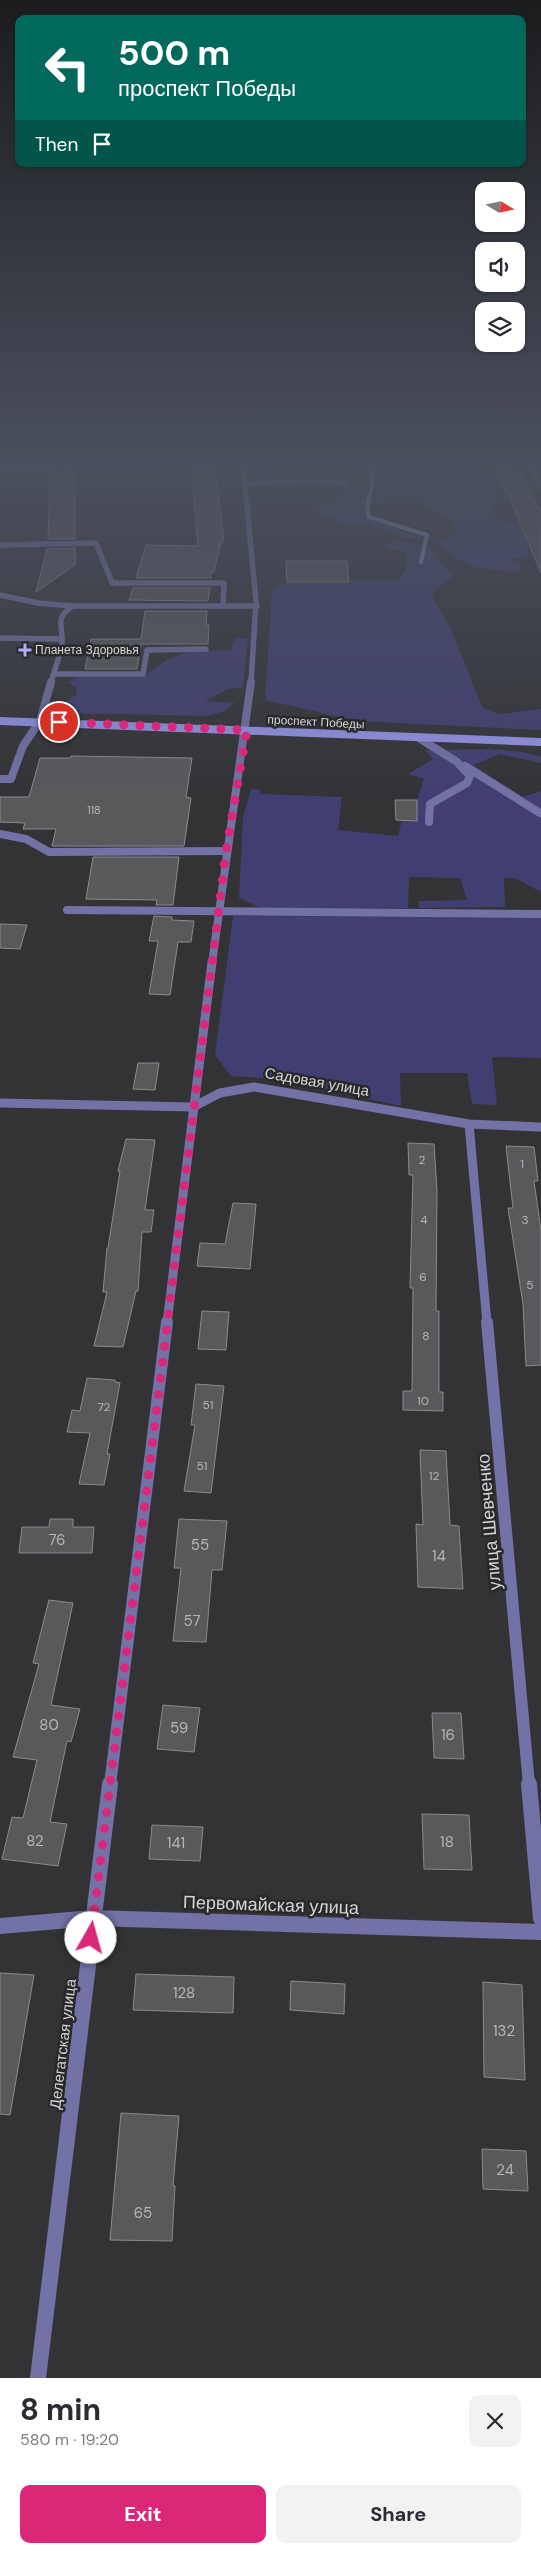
<!DOCTYPE html>
<meta charset="utf-8">
<style>
:root{--surface:#fff;--page:#f2f2f3;--text:#2b2b33;--muted:#7c7c81;--accent:#db2777}
body{margin:0;font-family:"DM Sans",sans-serif;background:var(--page);color:var(--text);height:100vh;display:flex;flex-direction:column;font-size:19px;white-space:nowrap}
*{box-sizing:border-box;margin:0}
p{font-size:16px;color:var(--muted)}
.icon{flex:none;width:28px;height:28px;fill:none;stroke:currentColor;stroke-width:2;stroke-linecap:round;stroke-linejoin:round}
.map{position:relative;height:2378px;overflow:hidden}
.details{display:flex;flex-direction:column;background:var(--surface);flex:1}
.details>*{flex:none}
.top-card{position:absolute;left:15px;top:15px;width:511px;height:152px;border-radius:10px;box-shadow:0 1px 4px #0004;background:#00695c;color:#fff;overflow:hidden}
.needle{width:32px;rotate:100deg}
.controls{position:absolute;left:475px;top:182px;display:grid;gap:10px}
.controls a{display:grid;place-items:center;width:50px;height:50px;border-radius:10px;background:var(--surface);box-shadow:0 1px 4px #0004;font-size:25px}
.pin{position:absolute;display:grid;place-items:center;width:42px;height:42px;color:#fff;margin:-21px;border:2px solid #fff;border-radius:50%;box-shadow:0 1px 5px #0007}
.me{position:absolute;width:55px;margin:-28px;rotate:7deg;stroke-linejoin:round;filter:drop-shadow(0 0 4px #0008)}
.turn{display:flex;align-items:center;gap:18px;height:105px;padding:0 20px;font-size:22px}
.turn .icon{width:65px;height:65px;stroke-width:2.5}
.turn b{display:block;font-size:35px;line-height:42px}
.then{display:flex;align-items:center;height:48px;padding:0 20px;background:#0003;gap:10px;font-size:19px}
.round{display:grid;place-items:center;flex:none;width:52px;height:52px;border-radius:10px;background:var(--page)}
.headline{display:flex;align-items:center;justify-content:space-between;height:85px;padding:0 20px}
h1{font-size:30px;font-weight:700;line-height:38px}
.button{display:flex;gap:10px;margin-top:auto;padding:10px 20px}
.button a{flex:1;height:58px;border-radius:10px;background:var(--accent);color:#fff;font-size:20px;font-weight:700;line-height:58px;text-align:center}
.button a+a{background:var(--page);color:var(--text)}
.map>svg:first-child{display:block}
.green{fill:#413f72;fill-rule:evenodd}
.lines{fill:none;stroke-linecap:round;stroke-linejoin:round}
.stream{stroke:#908ec6;stroke-width:4}
.building{fill:#59595c;stroke:#8b8b8e}
.lane-far1{stroke:#7272a7;stroke-width:5.5}
.lane{stroke:#7272a7;stroke-width:8}
.street-far4{stroke:#7272a7;stroke-width:5.5}
.street-far3{stroke:#7272a7;stroke-width:8}
.street-far2{stroke:#7272a7;stroke-width:9}
.street-far1{stroke:#7272a7;stroke-width:12}
.street{stroke:#7272a7;stroke-width:16}
.secondary{stroke:#9695e9;stroke-width:8}
.route{stroke:#db2777;stroke-width:9;stroke-dasharray:0 16.2}
.poi-dot{fill:#aeaefa;stroke:#29292c;stroke-width:2}
.labels{text-anchor:middle;stroke-width:5;stroke-linejoin:round;paint-order:stroke}
.far-number-label{font-size:11px;fill:#b6b6b8}
.far-poi-label{font-size:12px;fill:#d5d5d7;stroke:#29292c;text-anchor:start}
.far-street-label{font-size:12px;fill:#d5d5d7;stroke:#29292c}
.number-label{font-size:12px;fill:#b6b6b8}
.street-label{font-size:15px;fill:#d5d5d7;stroke:#29292c}
.near-number-label{font-size:15px;fill:#b6b6b8}
.near-street-label{font-size:18px;fill:#d5d5d7;stroke:#29292c}
</style>
<div class="map">
<svg width="541" height="2378" viewBox="0 0 541 2378">
<rect width="100%" height="100%" fill="#333336"/>
<path class="green" d="M256 464H272V468L287 476 258 479Z
M350 464H484L500 500 492 507 491 513 500 521 520 524 527 540 528 555 510 560 520 564 522 570 514 572 475 567 455 558 437 542 407 538 366 524 350 526 317 512 319 507 332 503 335 495 369 485V478L363 475H346ZM390 494 412 496 455 523 456 535C452 537 446 539 441 540 422 540 376 525 364 511L380 504Z
M391 541 432 546 437 558 454 577 435 589 432 596 453 634 482 707 499 714 541 709V730L358 721 265 700 272 595 275 588 287 582 398 580 407 568 406 552 385 548V546Z
M235 638H248L243 687 228 689 205 701 235 703 225 711 207 716 65 713 60 706 77 694 76 687 68 682 78 677H143L168 659 191 651 231 650Z
M425 750C460 751 509 745 541 757V763L500 754 473 765 523 797 541 791V892L515 878H504L505 907 419 908V901L467 900 460 878 409 877 408 908H261L239 898 243 818 251 789 260 790 261 794 342 797 338 830 398 836 402 820 417 821V800L424 779 408 774 433 759Z
M233 916 541 917V1058L492 1057 497 1105 472 1104 467 1073H400L401 1106 274 1079 231 1076 215 1055Z"/>
<g class="lines">
<path class="stream" d="M370 464C379 490 363 495 369 517L427 535 421 562"/>
</g>
<path class="building" d="M191 464H215L224 542H221L214 572H211V578H136L146 545 198 546Z
M492 464H516L541 513V573L511 501Z
M74 472 75 539H48L50 473Z
M75 548V565L36 592 47 549Z
M286 561H347L349 582H287Z
M133 588H210L208 601 129 600Z
M145 611H207L206 625H209L208 644H141L137 669H85L91 639H141Z
M71 756 192 758 186 797 191 798 184 846H52L56 829H23L25 823 0 822V797H29L40 758H71Z
M395 800H417V821L396 820Z
M93 857H179L173 905H156L157 900 86 899Z
M154 916 172 917V920L194 921 191 942H178L170 995 149 994 158 941H149Z
M0 924 27 925 20 949 0 948Z
M138 1063H159L155 1090 133 1089Z
M126 1139 155 1140 145 1210H154L151 1232H142L138 1291H136L123 1347 94 1346 107 1292H103L107 1248H108L120 1171H118Z
M408 1143 434 1144 437 1191 436 1311H439V1392H443V1411L403 1410V1391H412L413 1288H410L413 1175H409Z
M506 1146 534 1147 538 1181H534L541 1231V1365L526 1366 523 1304 508 1208H513Z
M233 1203 256 1204 250 1269 197 1266 200 1243 225 1244Z
M202 1311 229 1312 226 1350 198 1349Z
M87 1378 115 1380V1382L120 1383 107 1454H110L104 1485 79 1484 90 1433 67 1432 72 1410 80 1411Z
M196 1384 224 1386 211 1493 184 1491 195 1425H191Z
M420 1450 446 1451 450 1525 459 1526 463 1589 418 1587 416 1524 423 1525Z
M50 1519H73V1527H94L92 1553H19L22 1527H49Z
M179 1519 227 1521 222 1570H212L206 1642 173 1641 181 1568H174Z
M49 1600 73 1603 51 1705 80 1709 71 1742 67 1741 50 1822 67 1824 58 1866 2 1859 12 1817 23 1818 37 1760 13 1757 39 1664 33 1663Z
M163 1705 200 1708 194 1752 157 1749Z
M432 1713H461L464 1759 434 1758Z
M422 1814 469 1815 472 1870 424 1869Z
M152 1825 203 1827 200 1861 149 1859Z
M0 1973 34 1975 10 2115 0 2114Z
M136 1974 234 1977 233 2013 133 2010Z
M291 1981 345 1984 344 2014 290 2010Z
M483 1982 522 1985 525 2080 484 2077Z
M121 2113 179 2116 173 2186H175L172 2241 110 2240Z
M482 2149 526 2151 528 2191 483 2189Z"/>
<g class="lines">
<path class="lane-far1" d="M529 464 541 487
M0 470 169 464
M246 484 307 481 345 483
M0 545 96 543 112 583H224L223 606
M0 595 38 603 73 606
M0 638 61 639
M54 674H143L147 650 206 649
M51 683C54 670 60 657 62 644 64 626 53 619 73 606H257"/>
<path class="lane" d="M419 738 457 762 470 776 467 783 430 804 429 822
M465 766 540 813
M0 779H11L23 746 40 721 51 682
M0 834 26 839 49 852 226 851
M67 910 541 914"/>
<path class="street-far4" d="M243 464 256 601 251 683"/>
<path class="street-far3" d="M212 963 251 682"/>
<path class="street-far2" d="M0 1103 193 1107 220 1093 254 1087 469 1124 541 1127
M469 1124 487 1323
M167 1323 212 962"/>
<path class="street-far1" d="M487 1322 529 1785
M110 1785 167 1322"/>
<path class="street" d="M529 1784 541 1918
M0 1926 93 1918 541 1932
M38 2378 110 1784"/>
<path class="secondary" d="M0 721 541 742"/>
</g>
<linearGradient id="sky" x2="0" y2="1"><stop stop-color="#1c1c1e"/><stop offset="0.58" stop-color="#4a505d"/><stop offset="1" stop-color="#4a505d" stop-opacity="0"/></linearGradient>
<rect width="541" height="797" fill="url(#sky)"/>
<g class="lines">
<path class="route" d="M59 722 247 730 226 851 91 1938"/>
</g>
<path class="poi-dot" d="M22.5 642.5h5v5h5v5h-5v5h-5v-5h-5v-5h5z"/>
<g class="labels">
<g class="far-number-label">
<text x="94" y="814">118</text>
</g>
<g class="far-poi-label">
<text x="35" y="654">Планета Здоровья</text>
</g>
<g class="far-street-label">
<text transform="translate(316 722) rotate(3)" y="4">проспект Победы</text>
</g>
<g class="number-label">
<text x="422" y="1164">2</text>
<text x="522" y="1168">1</text>
<text x="424" y="1224">4</text>
<text x="525" y="1224">3</text>
<text x="423" y="1281">6</text>
<text x="530" y="1289">5</text>
<text x="426" y="1340">8</text>
<text x="423" y="1405">10</text>
<text x="208" y="1409">51</text>
<text x="104" y="1411">72</text>
<text x="202" y="1470">51</text>
<text x="434" y="1480">12</text>
</g>
<g class="street-label">
<text transform="translate(317 1082) rotate(10)" y="5">Садовая улица</text>
<text transform="translate(63 2044) rotate(-83)" y="5">Делегатская улица</text>
</g>
<g class="near-number-label">
<text x="57" y="1545">76</text>
<text x="200" y="1550">55</text>
<text x="439" y="1561">14</text>
<text x="192" y="1626">57</text>
<text x="49" y="1730">80</text>
<text x="179" y="1733">59</text>
<text x="448" y="1740">16</text>
<text x="35" y="1846">82</text>
<text x="447" y="1847">18</text>
<text x="176" y="1848">141</text>
<text x="184" y="1998">128</text>
<text x="504" y="2036">132</text>
<text x="505" y="2175">24</text>
<text x="143" y="2218">65</text>
</g>
<g class="near-street-label">
<text transform="translate(489 1522) rotate(-95)" y="6">улица Шевченко</text>
<text transform="translate(271 1905) rotate(2)" y="6">Первомайская улица</text>
</g>
</g>
</svg>
<div class="controls">
<a><svg class="needle" viewBox="-14 -14 28 28"><path d="M0-13l5 13h-10z" fill="#e53935"/><path d="M0 13l5-13h-10z" fill="#7c7c81"/></svg></a>
<a><svg class="icon" aria-label="sound" viewBox="0 0 24 24"><path d="M4 9h4l5-4v14l-5-4H4zM17 9q2 3 0 6"/></svg></a>
<a><svg class="icon" aria-label="layers" viewBox="0 0 24 24"><path d="M12 4l9 5-9 5-9-5zM3 14l9 5 9-5"/></svg></a>
</div>
<div class="pin" style="left:59px;top:722px;background:#d93025"><svg class="icon" aria-label="arrive" viewBox="0 0 24 24"><path d="M6 21V4h12l-3 4 3 4H6"/></svg></div>
<svg class="me" style="left:91px;top:1938px" viewBox="-20 -20 40 40"><circle r="19" fill="#fff"/><path d="M0-13L10 11 0 6-10 11z" fill="#db2777"/></svg>
<div class="top-card">
<div class="turn"><svg class="icon" aria-label="left" viewBox="0 0 24 24"><path d="M17 20v-9H6M10 6l-5 5 5 5"/></svg><div><b>500 m</b>проспект Победы</div></div>
<div class="then">Then<svg class="icon" aria-label="arrive" viewBox="0 0 24 24"><path d="M6 21V4h12l-3 4 3 4H6"/></svg></div>
</div>
</div>
<section class="details">
<div class="headline"><div><h1>8 min</h1><p>580 m · 19:20</p></div><a class="round"><svg class="icon" aria-label="close" viewBox="0 0 24 24"><path d="M6 6l12 12M18 6L6 18"/></svg></a></div>
<div class="button"><a>Exit</a><a>Share</a></div>
</section>
